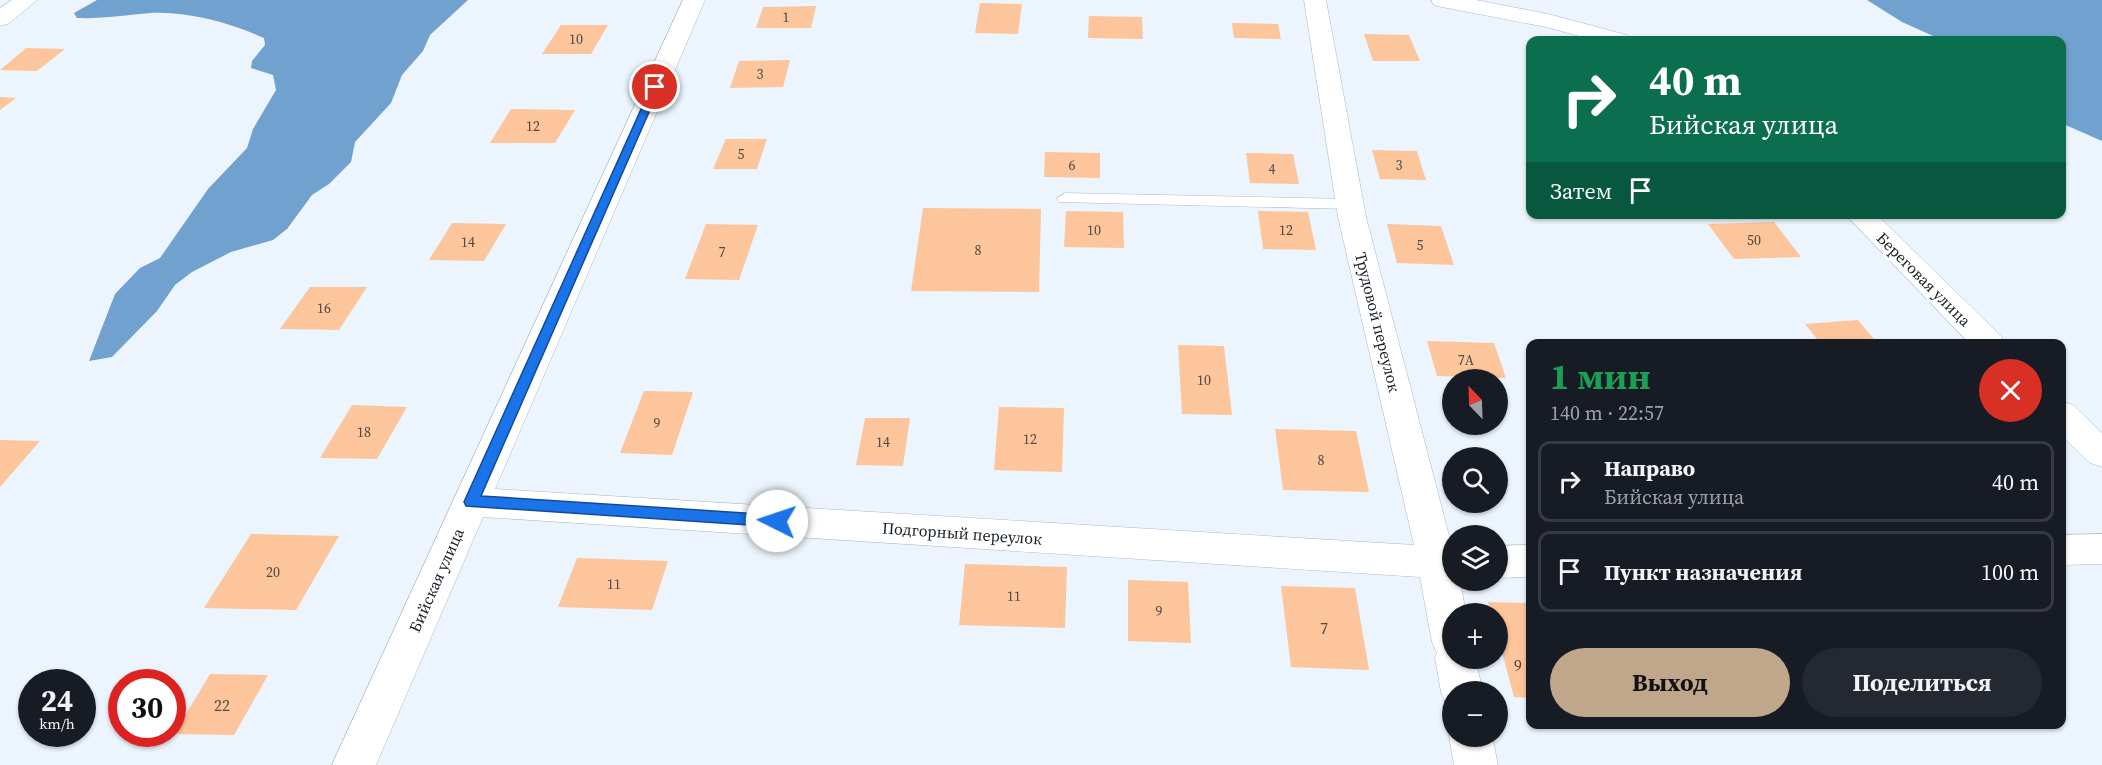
<!DOCTYPE html>
<html lang="ru">
<meta charset="utf-8">
<style>
:root{--surface:#171b24;--page:#242831;--text:#f1f3f6;--muted:#9ea1a6;--line:#363941;--accent:#c0a68a}
body{margin:0;font-family:"Source Serif 4",serif;background:var(--page);color:var(--text);height:100vh;display:flex;flex-direction:column;font-size:22px;white-space:nowrap}
*{box-sizing:border-box;margin:0}
p{font-size:20px;color:var(--muted)}
.icon{flex:none;width:33px;height:33px;fill:none;stroke:currentColor;stroke-width:2;stroke-linecap:round;stroke-linejoin:round}
.map{position:relative;flex:1;overflow:hidden}
.side{position:absolute;left:1526px;top:339px;width:540px;height:390px;display:flex;flex-direction:column;background:var(--surface);border-radius:12px;box-shadow:0 2px 4px #0004}
.side>*{flex:none}
.guide{position:absolute;left:1526px;top:36px;width:540px;height:183px;border-radius:12px;box-shadow:0 2px 4px #0004;background:#0b6e4f;color:#fff;overflow:hidden}
.needle{width:39px;rotate:337deg}
.tools{position:absolute;left:1442px;top:369px;display:grid;gap:12px}
.tools a{display:grid;place-items:center;width:66px;height:66px;border-radius:50%;background:var(--surface);box-shadow:0 2px 4px #0004;font-size:30px}
.speed{position:absolute;left:18px;top:669px;display:flex;gap:12px;font-size:30px;font-weight:700;text-align:center}
.speed>*{display:grid;place-content:center;width:78px;height:78px;border-radius:50%;background:var(--surface);box-shadow:0 2px 4px #0004;line-height:1}
.speed small{font-size:15px;font-weight:400}
.speed .limit{border:9px solid #d22;background:#fff;color:#111}
.pin{position:absolute;display:grid;place-items:center;width:51px;height:51px;color:#fff;margin:-26px;border:3px solid #fff;border-radius:50%;box-shadow:0 2px 6px #0007}
.me{position:absolute;width:66px;margin:-33px;rotate:274deg;stroke-linejoin:round;filter:drop-shadow(0 0 4px #0008)}
.turn{display:flex;align-items:center;gap:21px;height:126px;padding:0 24px;font-size:27px}
.turn .icon{width:78px;height:78px;stroke-width:2.5}
.turn b{display:block;font-size:42px;line-height:51px}
.then{display:flex;align-items:center;height:57px;padding:0 24px;background:#0003;gap:12px;font-size:22px}
.round{display:grid;place-items:center;flex:none;width:63px;height:63px;border-radius:32px;background:var(--page)}
.head{display:flex;align-items:center;justify-content:space-between;height:102px;padding:0 24px}
h1{font-size:36px;font-weight:700;line-height:45px;color:#1e9e55}
.primary-button{display:flex;gap:12px;margin-top:auto;padding:12px 24px}
.primary-button a{flex:1;height:69px;border-radius:36px;background:var(--accent);color:#111;font-size:24px;font-weight:700;line-height:69px;text-align:center}
.primary-button a+a{background:var(--page);color:var(--text)}
ul{padding:0;list-style:none}
li{display:flex;align-items:center;gap:18px;height:81px;margin:0 12px 9px;padding:0 12px;border:3px solid var(--line);border-radius:12px}
li div{flex:1}
li b{display:block;font-size:22px}
li em{font-style:normal}
.map>svg:first-child{display:block}
.water{fill:#71a1ce}
.building{fill:#fdc59b}
.lines{fill:none;stroke-linecap:round;stroke-linejoin:round}
.service-casing{stroke:#a4b8cc;stroke-width:1}
.minor-casing{stroke:#a4b8cc;stroke-width:1}
.service{fill:#fff;fill-rule:evenodd}
.minor{fill:#fff;fill-rule:evenodd}
.route{fill:#1a73e8;stroke:#114b97;stroke-width:1.5}
.labels{text-anchor:middle;stroke-width:6;stroke-linejoin:round;paint-order:stroke}
.number-label{font-size:14px;fill:#504843}
.street-label{font-size:16px;fill:#171f26;stroke:#fff}
.near-number-label{font-size:16px;fill:#504843}
</style>
<div class="map">
<svg width="2102" height="765" viewBox="0 0 2102 765">
<rect width="100%" height="100%" fill="#ecf5fd"/>
<path class="water" d="M97 0H468L430 35 423 51 402 75 391 103 355 142 351 162 329 184 312 195 287 229 273 240 231 252 192 272 175 285 157 311 112 357 89 361 115 294 140 268 160 258 208 189 247 148 253 129 276 90 273 75 251 68 252 61 265 45 264 38C231 23 188 11 151 13 126 15 102 19 77 18L74 13Z
M1867 0H2102V141L2061 123V40H1942L1902 22Z"/>
<path class="building" d="M980 3 1022 4 1018 34 975 33Z
M816 6 811 28H756L763 7Z
M1089 16 1142 17 1143 39 1088 38Z
M1232 23 1278 24 1281 39 1234 38Z
M561 25H608L591 54H542Z
M1364 34 1409 35 1420 61H1373Z
M26 48 65 49 37 71 0 70Z
M790 60 783 87 730 88 739 61Z
M0 97 16 98 0 110Z
M511 109 575 110 555 143H490Z
M726 139H767L757 169H713Z
M1372 150 1417 151 1426 180 1380 179Z
M1045 152 1100 153V178L1044 177Z
M1246 153 1293 154 1299 184 1250 183Z
M923 208 1041 209 1039 292 911 291Z
M1066 211 1123 212 1124 248 1064 247Z
M1258 211 1308 212 1316 250 1263 249Z
M1774 222 1801 257 1734 259 1708 224Z
M452 223 506 224 484 261 429 260Z
M706 224 758 225 739 280 685 279Z
M1387 224 1441 226 1454 265 1397 263Z
M310 287H367L339 330 280 329Z
M1858 320 1878 344H1821L1805 324Z
M1427 341 1494 343 1506 378 1437 376Z
M1178 345 1224 346 1232 415 1182 414Z
M644 391 693 392 672 455 620 453Z
M352 405 407 407 377 459 320 458Z
M999 407 1064 408 1062 472 994 470Z
M865 418H910L903 466 856 465Z
M1275 429 1356 431 1369 492 1283 490Z
M0 440 40 441 0 487Z
M251 534 339 536 296 610 204 608Z
M577 558 668 561 652 610 558 607Z
M965 564 1067 567 1065 628 959 625Z
M1128 580 1188 582 1191 643 1128 641Z
M1281 586 1355 588 1369 670 1291 667Z
M1488 602 1530 603V698L1514 697 1497 634V614H1491Z
M210 674 268 675 234 735 174 734Z"/>
<g class="lines">
<defs>
<path id="service" d="M1065 193 1349 199 1357 204 1349 209 1059 202 1057 198Z"/>
<path id="minor" d="M12 0H37L8 24 0 26V8Z
M683 0H705L495 489 1414 545 1338 217 1304 0H1326L1366 217 1452 547V580H1460L1466 614H1452V658H1475L1483 692H1452V707L1447 705 1441 692 1435 658 1437 653 1432 642 1420 577 483 517 376 765H332Z
M1431 0H1476L1548 14 1627 35 1631 40H1594L1546 27 1442 7 1434 5Z
M1845 214H1876L2001 336 2006 344H1970Z
M2061 401 2073 405 2102 433V467L2090 463 2061 435Z
M2102 534V564L2061 565V535Z
M1530 545V577L1497 578V546Z
M1452 728V736H1492L1498 765H1454L1449 736Z"/>
</defs>
<use href="#service" class="service-casing"/>
<use href="#minor" class="minor-casing"/>
<use href="#service" class="service"/>
<use href="#minor" class="minor"/>
</g>
<path class="route" d="M652 85 660 87 481 496 777 515 783 517 785 521 783 526 777 527 466 506 464 502Z"/>
<g class="labels">
<g class="number-label">
<text x="786" y="22">1</text>
<text x="576" y="44">10</text>
<text x="760" y="79">3</text>
<text x="533" y="131">12</text>
<text x="741" y="159">5</text>
<text x="1072" y="170">6</text>
<text x="1399" y="170">3</text>
<text x="1272" y="174">4</text>
<text x="1094" y="235">10</text>
<text x="1286" y="235">12</text>
<text x="1754" y="245">50</text>
<text x="468" y="247">14</text>
<text x="1420" y="250">5</text>
<text x="978" y="255">8</text>
<text x="722" y="257">7</text>
<text x="324" y="313">16</text>
<text x="1466" y="365">7А</text>
<text x="1204" y="385">10</text>
<text x="657" y="428">9</text>
<text x="364" y="437">18</text>
<text x="1030" y="444">12</text>
<text x="883" y="447">14</text>
<text x="1321" y="465">8</text>
<text x="273" y="577">20</text>
<text x="614" y="589">11</text>
<text x="1014" y="601">11</text>
<text x="1159" y="616">9</text>
</g>
<g class="street-label">
<text transform="translate(1924 279) rotate(45)" y="6">Береговая улица</text>
<text transform="translate(1378 322) rotate(76)" y="6">Трудовой переулок</text>
<text transform="translate(962 533) rotate(4)" y="6">Подгорный переулок</text>
<text transform="translate(436 580) rotate(-66)" y="6">Бийская улица</text>
</g>
<g class="near-number-label">
<text x="1324" y="634">7</text>
<text x="1518" y="671">9</text>
<text x="222" y="711">22</text>
</g>
</g>
</svg>
<div class="tools">
<a><svg class="needle" viewBox="-14 -14 28 28"><path d="M0-13l5 13h-10z" fill="#e53935"/><path d="M0 13l5-13h-10z" fill="#9ea1a6"/></svg></a>
<a><svg class="icon" aria-label="search" viewBox="0 0 24 24"><circle cx="10" cy="10" r="6"/><path d="M15 15l6 6"/></svg></a>
<a><svg class="icon" aria-label="layers" viewBox="0 0 24 24"><path d="M12 4l9 5-9 5-9-5zM3 14l9 5 9-5"/></svg></a>
<a>+</a>
<a>−</a>
</div>
<div class="speed"><div>24<small>km/h</small></div><div class="limit">30</div></div>
<div class="pin" style="left:655px;top:87px;background:#d93025"><svg class="icon" aria-label="arrive" viewBox="0 0 24 24"><path d="M6 21V4h12l-3 4 3 4H6"/></svg></div>
<svg class="me" style="left:777px;top:521px" viewBox="-20 -20 40 40"><circle r="19" fill="#fff"/><path d="M0-13L10 11 0 6-10 11z" fill="#1a73e8"/></svg>
<div class="guide">
<div class="turn"><svg class="icon" aria-label="right" viewBox="0 0 24 24"><path d="M7 20v-9h11M14 6l5 5-5 5"/></svg><div><b>40 m</b>Бийская улица</div></div>
<div class="then">Затем<svg class="icon" aria-label="arrive" viewBox="0 0 24 24"><path d="M6 21V4h12l-3 4 3 4H6"/></svg></div>
</div>
<section class="side">
<div class="head"><div><h1>1 мин</h1><p>140 m · 22:57</p></div><a class="round" style="background:#d93025;color:#fff"><svg class="icon" aria-label="close" viewBox="0 0 24 24"><path d="M6 6l12 12M18 6L6 18"/></svg></a></div>
<ul>
<li><svg class="icon" aria-label="right" viewBox="0 0 24 24"><path d="M7 20v-9h11M14 6l5 5-5 5"/></svg><div><b>Направо</b><p>Бийская улица</p></div><em>40 m</em></li>
<li><svg class="icon" aria-label="arrive" viewBox="0 0 24 24"><path d="M6 21V4h12l-3 4 3 4H6"/></svg><div><b>Пункт назначения</b></div><em>100 m</em></li>
</ul>
<div class="primary-button"><a>Выход</a><a>Поделиться</a></div>
</section>
</div>
